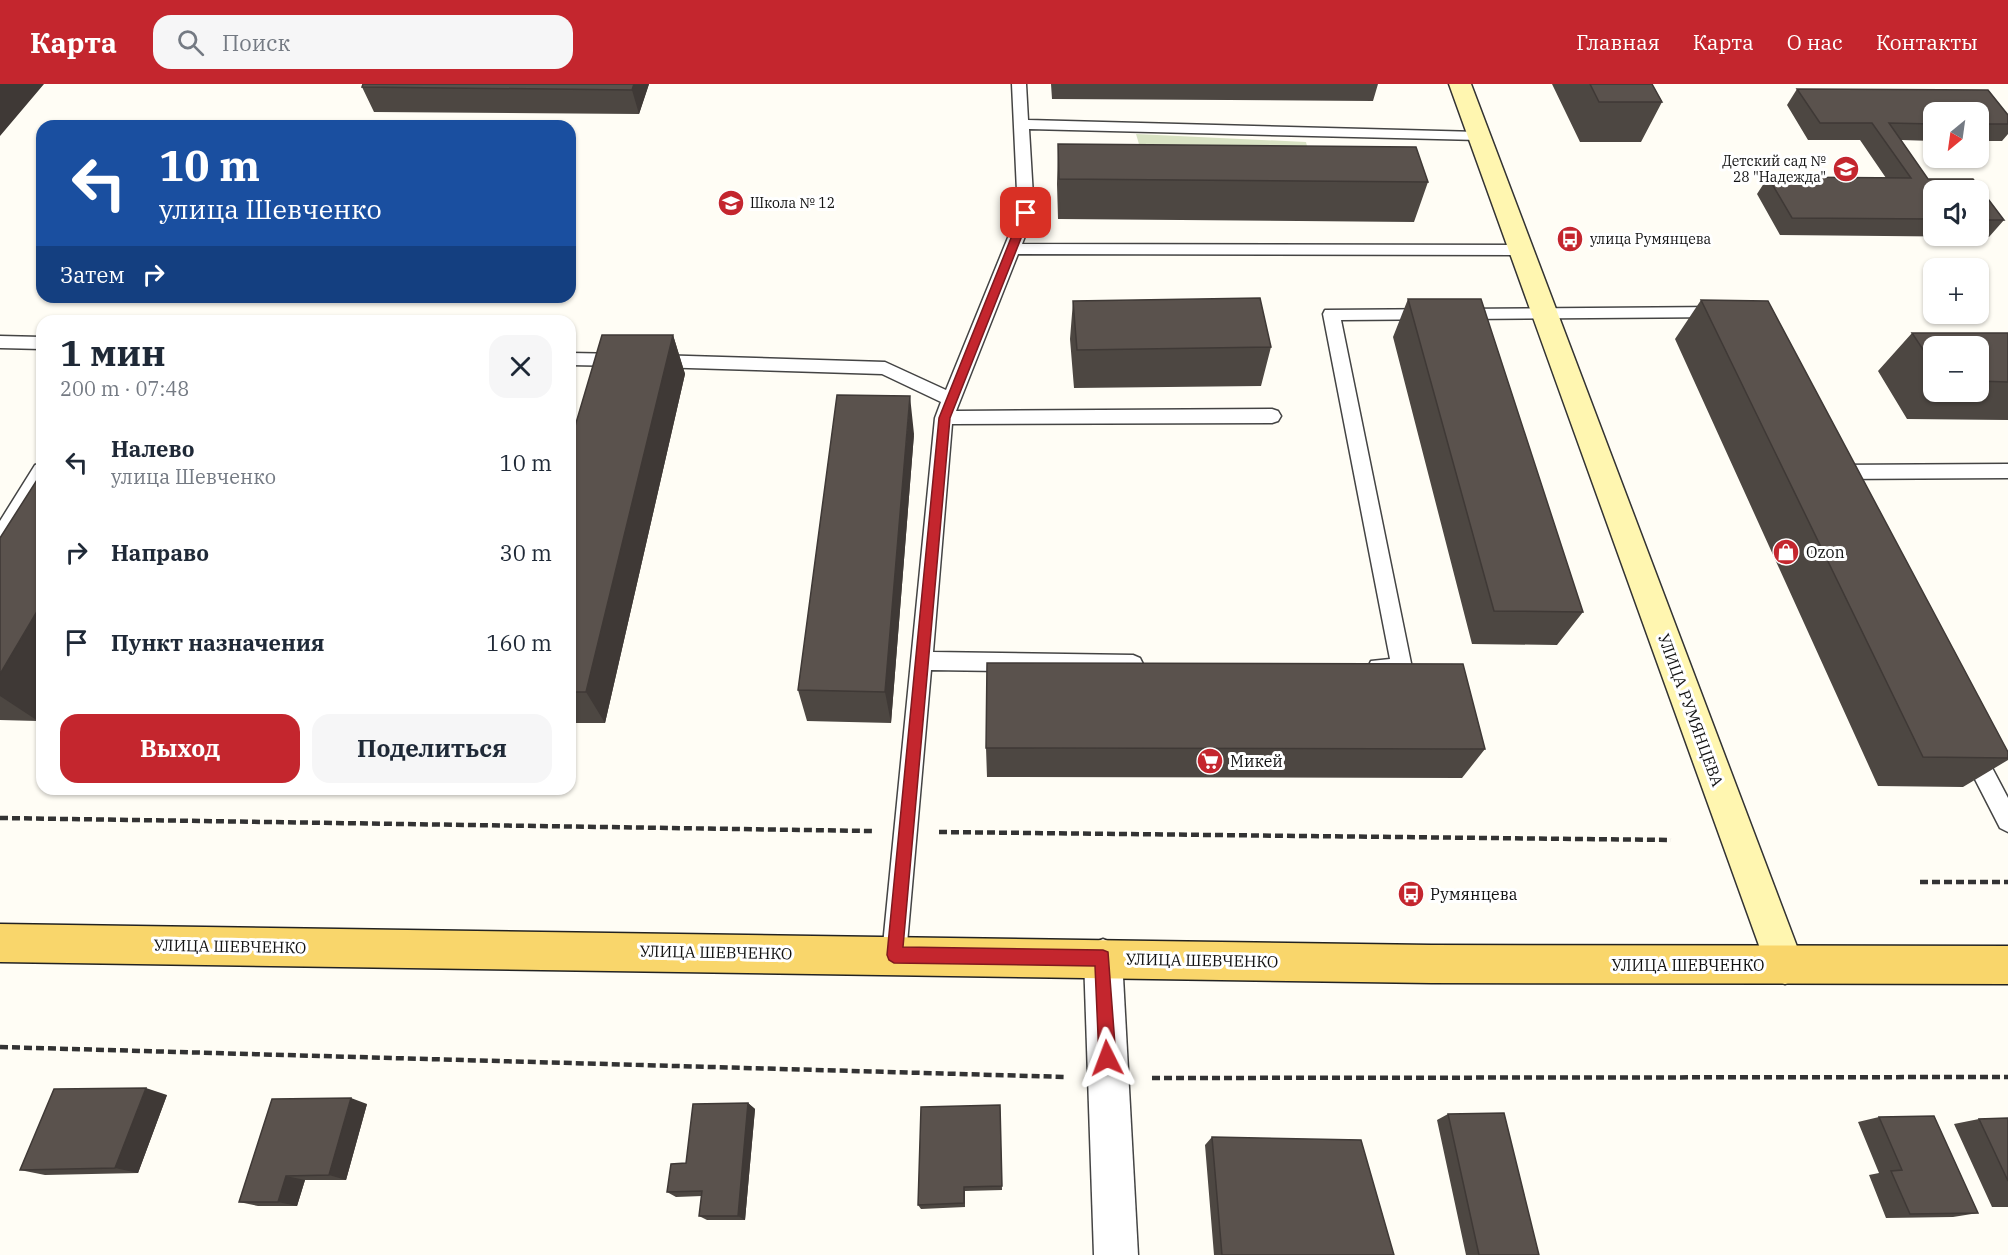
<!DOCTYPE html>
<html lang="ru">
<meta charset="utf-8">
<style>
:root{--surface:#fff;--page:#f6f6f7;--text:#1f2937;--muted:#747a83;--accent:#c4262e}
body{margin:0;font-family:"IBM Plex Serif",serif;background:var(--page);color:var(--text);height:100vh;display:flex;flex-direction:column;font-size:22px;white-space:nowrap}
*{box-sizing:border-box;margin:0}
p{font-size:20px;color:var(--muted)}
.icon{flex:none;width:33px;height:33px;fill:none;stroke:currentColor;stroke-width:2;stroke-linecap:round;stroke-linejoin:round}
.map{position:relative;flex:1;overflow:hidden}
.side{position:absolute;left:36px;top:231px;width:540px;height:480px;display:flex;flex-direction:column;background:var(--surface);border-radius:18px;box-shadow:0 2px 4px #0004}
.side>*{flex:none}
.guide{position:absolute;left:36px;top:36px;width:540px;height:183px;border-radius:18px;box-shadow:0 2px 4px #0004;background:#1a4fa0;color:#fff;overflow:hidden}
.needle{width:39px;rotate:209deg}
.tools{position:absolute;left:1923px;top:18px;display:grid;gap:12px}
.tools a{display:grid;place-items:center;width:66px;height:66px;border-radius:12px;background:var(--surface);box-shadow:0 2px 4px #0004;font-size:30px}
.pin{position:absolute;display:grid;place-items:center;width:51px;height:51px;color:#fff;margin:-26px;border-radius:12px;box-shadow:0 3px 9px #0006}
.me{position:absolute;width:66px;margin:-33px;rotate:357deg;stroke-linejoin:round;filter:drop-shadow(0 0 4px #0008)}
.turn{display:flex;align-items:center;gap:21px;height:126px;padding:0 24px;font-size:27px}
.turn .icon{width:78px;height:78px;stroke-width:2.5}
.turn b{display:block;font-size:42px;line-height:51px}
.then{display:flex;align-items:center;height:57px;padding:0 24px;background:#0003;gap:12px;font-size:22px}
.round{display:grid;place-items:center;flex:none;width:63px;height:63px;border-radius:18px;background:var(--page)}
.summary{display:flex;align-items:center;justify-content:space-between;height:102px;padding:0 24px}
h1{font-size:36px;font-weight:800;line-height:45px}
.primary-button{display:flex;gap:12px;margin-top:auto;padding:12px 24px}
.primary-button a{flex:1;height:69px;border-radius:18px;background:var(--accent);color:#fff;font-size:24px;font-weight:800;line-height:69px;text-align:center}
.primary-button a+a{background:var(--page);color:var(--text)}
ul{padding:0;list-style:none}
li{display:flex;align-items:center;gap:18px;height:90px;padding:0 24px}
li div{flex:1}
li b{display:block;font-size:22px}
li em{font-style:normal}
header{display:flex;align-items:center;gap:36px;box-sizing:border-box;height:84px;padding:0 30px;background:var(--accent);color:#fff}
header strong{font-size:28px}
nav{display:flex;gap:33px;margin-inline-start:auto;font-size:21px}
.search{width:420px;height:54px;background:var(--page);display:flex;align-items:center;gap:15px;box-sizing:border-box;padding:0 21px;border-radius:18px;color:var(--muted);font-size:22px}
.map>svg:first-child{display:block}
.cemetery{fill:#d9e3c4}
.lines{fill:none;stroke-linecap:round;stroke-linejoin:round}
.lane-casing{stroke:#444;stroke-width:3}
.street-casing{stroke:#444;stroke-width:3}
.secondary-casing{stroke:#333;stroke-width:3}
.primary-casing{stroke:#222;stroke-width:3}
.path{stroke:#333;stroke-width:4.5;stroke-dasharray:8 4;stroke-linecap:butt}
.lane{fill:#fff;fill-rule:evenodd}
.street{fill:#fff;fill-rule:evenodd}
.secondary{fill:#fff6b0;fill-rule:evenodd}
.primary{fill:#f9d66b;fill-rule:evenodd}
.wall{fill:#4d4742;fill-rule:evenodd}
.shaded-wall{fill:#3f3936}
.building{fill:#5a524d;stroke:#3f3936;stroke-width:1.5}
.route{fill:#c4262e;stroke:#7f191e;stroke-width:1.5}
.labels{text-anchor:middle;stroke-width:6;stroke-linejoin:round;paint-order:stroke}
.far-poi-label{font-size:14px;fill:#111;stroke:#fff;text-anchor:start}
.poi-label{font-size:16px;fill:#111;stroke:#fff;text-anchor:start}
.street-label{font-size:16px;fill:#111;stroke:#fff}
</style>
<header>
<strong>Карта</strong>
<div class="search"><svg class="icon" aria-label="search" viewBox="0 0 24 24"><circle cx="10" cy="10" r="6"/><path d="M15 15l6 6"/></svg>Поиск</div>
<nav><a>Главная</a><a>Карта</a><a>О нас</a><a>Контакты</a></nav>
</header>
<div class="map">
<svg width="2008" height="1171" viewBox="0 0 2008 1171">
<rect width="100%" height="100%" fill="#fffdf5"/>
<path class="cemetery" d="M1136 50 1306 58 1314 91 1146 84Z"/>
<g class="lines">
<defs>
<path id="lane" d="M1012 0H1026L1028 36 1479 48 1486 52 1479 56 1029 45 1034 129 1022 160 1521 161 1529 166 1521 171 1018 170 956 327 1272 325 1278 327 1281 332 1278 337 1272 339 952 340 933 568 1133 571 1140 574 1143 580 1140 586 1133 589 931 586 906 871 903 880 894 883 885 880 882 871 935 334 941 318 882 290 655 283 646 277 655 271 885 278 946 306 1018 129Z
M1721 223 1729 229 1727 233 1341 236 1412 584 1409 590 1402 593 1371 589 1368 583 1371 577 1390 575 1323 230 1325 226Z
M0 252 42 253V265L0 264Z
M570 269 623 270 632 276 623 282 570 281Z
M42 379V402L7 458 0 461V437L35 381Z
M2008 380V394L1832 395 1825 393 1823 388 1825 383 1832 381Z
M1971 656 1979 659 2008 714V748L2000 744 1960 666 1963 659Z"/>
<path id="street" d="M1103 855 1117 861 1122 874 1138 1171H1094L1084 874 1089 861Z"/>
<path id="secondary" d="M1449 0H1471L1804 881 1799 895 1785 900 1771 895 1766 881Z"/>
<path id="primary" d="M0 840 1431 861 2008 862V900L1431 899 0 878Z"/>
</defs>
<use href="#lane" class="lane-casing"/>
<use href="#street" class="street-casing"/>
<use href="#secondary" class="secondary-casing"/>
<use href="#primary" class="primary-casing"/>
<path class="path" d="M0 734 872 747
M939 748 1671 756
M1920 798H2008
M0 963 1067 993
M1152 994 2008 993"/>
<use href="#lane" class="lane"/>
<use href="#street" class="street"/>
<use href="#secondary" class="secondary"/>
<use href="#primary" class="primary"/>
</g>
<path class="wall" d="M363 0H649L639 30 374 28 362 3Z
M1051 0H1378L1373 17 1052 15Z
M1552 0H1652L1662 18 1641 58H1580Z
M1797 5 1988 6 2008 31V50L2002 57H1978V28H1934V57L1901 56 1928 95H1973L2004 136 1989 153 1780 151 1757 110 1768 93 1886 94 1860 56H1808L1787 21ZM1934 106H1978V152H1934Z
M1058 60 1428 98 1414 138 1058 135 1057 100Z
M1408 215 1583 528 1557 561 1472 560 1393 253Z
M1701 216 2008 668V676L1963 703 1878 702 1675 255Z
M1073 217 1271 263 1261 302 1074 304 1070 255Z
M1912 249H2008V336L1907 335 1878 287ZM1934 262H1978V308H1934Z
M673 251 685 290 605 639H570V359Z
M914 350 891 639 807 637 798 606Z
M0 454 38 637 0 636Z
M986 664 1485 665 1462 694 987 693Z
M167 1011 138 1089 45 1091 20 1086Z
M748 1019 755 1025 745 1136H707L699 1132 702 1112 676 1113 667 1108 686 1079Z
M367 1020 346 1096H305L297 1122H258L239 1118Z
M1000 1021 1002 1106 965 1107V1123L921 1125 918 1121Z
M1448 1030 1539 1171H1466L1437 1036Z
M1879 1033 1978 1129 1953 1133 1886 1134 1869 1091 1879 1089 1858 1038Z
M2008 1034V1123H1992L1954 1040 1979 1035Z
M1212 1053 1394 1171H1214L1205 1061Z"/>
<path class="shaded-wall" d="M0 0H44L0 52Z
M634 0H649L639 30 632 6Z
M673 251 685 290 605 639 586 608Z
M910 312 914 350 891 639 885 608Z
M42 519V630L38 637 0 612V590Z
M146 1004 167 1011 138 1089 115 1084Z
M351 1014 367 1020 346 1096 329 1091Z
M748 1019 755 1025 745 1136 738 1132Z
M286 1092 305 1096 297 1122 278 1118Z"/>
<path class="building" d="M363 0H634L632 6 362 3Z
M1590 0H1652L1662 18H1599Z
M1797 5 1988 6 2008 31V40H1978V28H1934V40L1889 39 1928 95H1973L2004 136H1978V106H1934V135L1792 134 1768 93 1911 94 1872 39H1820Z
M1058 60 1416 63 1428 98 1059 95Z
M1260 214 1271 263 1077 266 1073 217Z
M1408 215H1481L1583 528 1494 527Z
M1701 216 1768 217 2008 668V674L1923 673Z
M1912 249H2008V298L1978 297V262H1934V282Z
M602 251H673L586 608H570V359Z
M837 311 910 312 885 608 798 606Z
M42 388V519L0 590V454Z
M987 579 1463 580 1485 665 986 664Z
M146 1004 115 1084 20 1086 54 1005Z
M351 1014 329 1091 286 1092 278 1118H239L272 1015Z
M748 1019 738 1132H699L702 1107 667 1108 671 1080 686 1079 693 1020Z
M1000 1021 1002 1102 964 1103V1119L918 1121 921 1023Z
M1504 1029 1539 1171H1479L1448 1030Z
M1934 1032 1978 1129 1910 1130 1891 1087 1902 1086 1879 1033Z
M2008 1034V1097L1979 1035Z
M1212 1053 1361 1056 1394 1171H1222Z"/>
<path class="route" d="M1026 126 1031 129 950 334 903 863 1103 866 1108 868 1116 974 1113 980 1107 983 1101 980 1099 974 1095 882 894 879 889 876 887 871 939 334 1021 129Z"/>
<defs>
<symbol id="school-disc" viewBox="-11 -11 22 22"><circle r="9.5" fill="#c4262e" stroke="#fff"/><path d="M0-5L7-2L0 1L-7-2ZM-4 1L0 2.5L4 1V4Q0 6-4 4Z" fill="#fff"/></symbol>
<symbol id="bus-disc" viewBox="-11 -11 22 22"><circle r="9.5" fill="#c4262e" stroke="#fff"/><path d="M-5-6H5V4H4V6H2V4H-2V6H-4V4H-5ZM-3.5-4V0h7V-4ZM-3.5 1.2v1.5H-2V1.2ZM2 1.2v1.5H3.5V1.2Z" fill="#fff"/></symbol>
<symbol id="shop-disc" viewBox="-11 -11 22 22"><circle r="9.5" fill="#c4262e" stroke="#fff"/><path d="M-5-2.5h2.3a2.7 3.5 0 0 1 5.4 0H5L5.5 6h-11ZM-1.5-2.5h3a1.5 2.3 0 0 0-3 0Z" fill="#fff"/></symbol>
<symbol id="supermarket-disc" viewBox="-11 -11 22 22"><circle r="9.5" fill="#c4262e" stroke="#fff"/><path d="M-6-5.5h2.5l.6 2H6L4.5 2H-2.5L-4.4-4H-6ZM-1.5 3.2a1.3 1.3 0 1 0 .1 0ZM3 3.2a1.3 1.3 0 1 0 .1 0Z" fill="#fff"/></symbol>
</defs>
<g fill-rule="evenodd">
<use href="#school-disc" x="1831" y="70" width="30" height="30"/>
<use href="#school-disc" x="716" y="104" width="30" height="30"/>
<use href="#bus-disc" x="1555" y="140" width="30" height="30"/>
<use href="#shop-disc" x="1771" y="453" width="30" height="30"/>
<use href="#supermarket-disc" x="1195" y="662" width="30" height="30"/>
<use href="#bus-disc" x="1396" y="795" width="30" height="30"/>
</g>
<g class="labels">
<g class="far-poi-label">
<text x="1826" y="82" text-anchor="end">Детский сад №<tspan x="1826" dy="16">28 "Надежда"</tspan></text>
<text x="750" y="124">Школа № 12</text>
<text x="1590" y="160">улица Румянцева</text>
</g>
<g class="poi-label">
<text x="1806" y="474">Ozon</text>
<text x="1230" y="683">Микей</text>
<text x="1430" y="816">Румянцева</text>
</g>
<g class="street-label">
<text transform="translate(1691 626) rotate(70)" y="6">УЛИЦА РУМЯНЦЕВА</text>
<text transform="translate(230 862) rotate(1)" y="6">УЛИЦА ШЕВЧЕНКО</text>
<text transform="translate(716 868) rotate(1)" y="6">УЛИЦА ШЕВЧЕНКО</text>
<text transform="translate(1202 876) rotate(1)" y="6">УЛИЦА ШЕВЧЕНКО</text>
<text x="1688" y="887">УЛИЦА ШЕВЧЕНКО</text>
</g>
</g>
</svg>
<div class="tools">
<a><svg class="needle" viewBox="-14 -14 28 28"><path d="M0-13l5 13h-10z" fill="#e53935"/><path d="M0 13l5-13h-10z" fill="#747a83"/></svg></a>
<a><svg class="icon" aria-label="sound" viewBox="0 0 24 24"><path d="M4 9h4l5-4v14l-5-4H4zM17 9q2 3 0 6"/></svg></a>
<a>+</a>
<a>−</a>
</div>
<div class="pin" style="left:1026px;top:129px;background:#d93025"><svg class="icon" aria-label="arrive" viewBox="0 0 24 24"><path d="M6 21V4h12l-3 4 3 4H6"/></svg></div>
<svg class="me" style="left:1107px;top:974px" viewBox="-20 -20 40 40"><path d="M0-17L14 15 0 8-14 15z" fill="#c4262e" stroke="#fff" stroke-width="4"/></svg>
<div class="guide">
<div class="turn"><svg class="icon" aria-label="left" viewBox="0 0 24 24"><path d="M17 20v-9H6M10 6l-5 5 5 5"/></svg><div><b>10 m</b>улица Шевченко</div></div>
<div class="then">Затем<svg class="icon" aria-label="right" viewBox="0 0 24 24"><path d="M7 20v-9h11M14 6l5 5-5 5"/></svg></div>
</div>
<section class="side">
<div class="summary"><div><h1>1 мин</h1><p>200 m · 07:48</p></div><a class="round"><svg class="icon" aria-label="close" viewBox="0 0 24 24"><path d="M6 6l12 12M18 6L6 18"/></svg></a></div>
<ul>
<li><svg class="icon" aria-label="left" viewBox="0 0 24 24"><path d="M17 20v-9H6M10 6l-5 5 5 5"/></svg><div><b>Налево</b><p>улица Шевченко</p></div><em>10 m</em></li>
<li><svg class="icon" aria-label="right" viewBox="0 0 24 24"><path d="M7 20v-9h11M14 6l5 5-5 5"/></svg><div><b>Направо</b></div><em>30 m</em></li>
<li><svg class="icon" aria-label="arrive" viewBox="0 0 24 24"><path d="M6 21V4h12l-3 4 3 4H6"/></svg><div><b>Пункт назначения</b></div><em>160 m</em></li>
</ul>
<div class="primary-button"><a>Выход</a><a>Поделиться</a></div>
</section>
</div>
